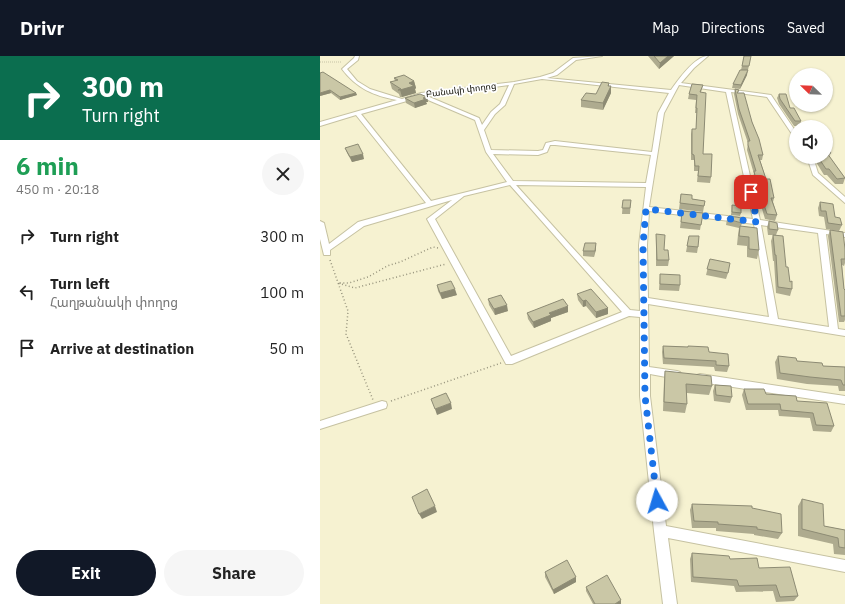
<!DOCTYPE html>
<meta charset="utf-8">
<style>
:root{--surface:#fff;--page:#f6f6f6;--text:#222;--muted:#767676;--accent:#111827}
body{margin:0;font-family:"IBM Plex Sans","Noto Sans Armenian",sans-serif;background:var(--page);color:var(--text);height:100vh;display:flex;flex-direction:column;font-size:15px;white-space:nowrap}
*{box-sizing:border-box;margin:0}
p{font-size:13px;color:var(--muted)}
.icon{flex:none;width:22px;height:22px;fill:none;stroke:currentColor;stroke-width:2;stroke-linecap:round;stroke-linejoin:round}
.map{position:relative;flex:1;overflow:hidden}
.sheet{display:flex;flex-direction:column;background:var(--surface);width:320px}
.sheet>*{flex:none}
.top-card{background:#0b6e4f;color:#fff;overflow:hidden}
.needle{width:26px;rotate:293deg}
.fabs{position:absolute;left:469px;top:12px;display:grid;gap:8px}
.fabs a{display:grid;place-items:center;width:44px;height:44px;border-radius:50%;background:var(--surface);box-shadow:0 1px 3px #0004;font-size:20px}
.pin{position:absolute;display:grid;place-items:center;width:34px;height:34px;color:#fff;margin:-17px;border-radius:8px;box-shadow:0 2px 6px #0006}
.me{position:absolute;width:44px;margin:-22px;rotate:354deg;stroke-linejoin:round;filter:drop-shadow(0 0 3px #0008)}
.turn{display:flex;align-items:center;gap:14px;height:84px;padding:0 16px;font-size:18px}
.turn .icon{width:52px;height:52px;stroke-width:2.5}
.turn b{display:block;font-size:28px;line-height:34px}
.round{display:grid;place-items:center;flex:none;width:42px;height:42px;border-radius:21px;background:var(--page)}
.head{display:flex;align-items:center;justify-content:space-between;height:68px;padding:0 16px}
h1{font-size:24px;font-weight:700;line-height:30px;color:#1e9e55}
.primary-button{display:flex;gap:8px;margin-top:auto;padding:8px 16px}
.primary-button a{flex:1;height:46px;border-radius:24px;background:var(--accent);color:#fff;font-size:16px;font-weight:700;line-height:46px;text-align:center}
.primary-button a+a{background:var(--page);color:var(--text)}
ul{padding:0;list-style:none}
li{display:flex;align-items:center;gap:12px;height:56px;padding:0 16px}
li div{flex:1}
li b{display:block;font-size:15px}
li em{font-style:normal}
header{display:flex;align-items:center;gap:24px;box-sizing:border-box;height:56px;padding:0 20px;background:var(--accent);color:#fff}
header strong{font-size:19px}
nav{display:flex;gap:22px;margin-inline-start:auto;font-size:14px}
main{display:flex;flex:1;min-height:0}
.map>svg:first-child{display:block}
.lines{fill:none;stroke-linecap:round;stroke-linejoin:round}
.minor-casing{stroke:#c6c2a2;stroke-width:2}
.path-far1{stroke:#97947d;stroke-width:1;stroke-dasharray:0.5 1.5;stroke-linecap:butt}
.path{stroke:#97947d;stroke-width:1.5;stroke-dasharray:1 2.5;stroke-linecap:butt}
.minor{fill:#fff;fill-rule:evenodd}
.wall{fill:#aeab8f}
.shaded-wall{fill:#8d8b74}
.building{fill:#cac7a6;stroke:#8d8b74}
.route{stroke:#1a73e8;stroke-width:7;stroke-dasharray:0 12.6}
.labels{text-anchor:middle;stroke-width:3.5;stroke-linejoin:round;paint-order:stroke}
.far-street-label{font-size:9px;fill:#0f0e04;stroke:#fff}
</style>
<header>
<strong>Drivr</strong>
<nav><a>Map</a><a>Directions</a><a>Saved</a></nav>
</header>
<main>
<section class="sheet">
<div class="top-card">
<div class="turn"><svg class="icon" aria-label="right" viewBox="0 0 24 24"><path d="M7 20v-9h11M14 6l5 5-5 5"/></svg><div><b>300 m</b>Turn right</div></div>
</div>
<div class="head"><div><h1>6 min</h1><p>450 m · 20:18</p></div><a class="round"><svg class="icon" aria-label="close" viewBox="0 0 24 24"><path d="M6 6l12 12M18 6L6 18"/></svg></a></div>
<ul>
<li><svg class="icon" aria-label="right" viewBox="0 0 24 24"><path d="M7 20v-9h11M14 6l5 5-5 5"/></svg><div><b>Turn right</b></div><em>300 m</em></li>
<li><svg class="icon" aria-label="left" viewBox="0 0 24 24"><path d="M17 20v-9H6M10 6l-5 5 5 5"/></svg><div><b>Turn left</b><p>Հաղթանակի փողոց</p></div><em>100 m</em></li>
<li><svg class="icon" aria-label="arrive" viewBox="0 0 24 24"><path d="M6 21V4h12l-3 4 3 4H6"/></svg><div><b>Arrive at destination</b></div><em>50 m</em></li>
</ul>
<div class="primary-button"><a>Exit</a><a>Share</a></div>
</section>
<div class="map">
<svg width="525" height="548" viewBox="0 0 525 548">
<rect width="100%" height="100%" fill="#f6f2d1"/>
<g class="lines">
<defs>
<path id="minor" d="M35 0H39L38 4 27 13 37 25 50 33 82 43 101 37 194 26 220 21 233 17 253 2 282 0 256 4 237 19 227 22 351 34C358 24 375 0 388 0L374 12 361 27 451 39 476 76V82L474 81 447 41 411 36 440 164 525 177V181L506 178 518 273 525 274V280L328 248 329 311 357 315 360 316 362 319 360 322 357 323 330 318V340L346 470 525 504V516L348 482 357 548H343L334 475 320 340V261L309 260 192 308H186L107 163 132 144 44 170 10 194V199H4L0 183V165L4 167 9 188 38 166 106 147 36 59 0 70V66L77 44C54 40 36 32 22 13L34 2ZM222 23 349 37 338 57 332 96 235 85 226 87 223 94 218 95 171 94 164 74 175 58 185 49 194 28ZM189 29 180 48 171 56 162 69 159 62 107 40ZM359 29 406 36 433 163 329 151 344 57ZM101 41 155 64 166 96 187 126 111 145 41 58ZM230 89H235L331 99 326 127 193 125 173 98 218 99 227 96ZM190 129 302 256 191 300 115 163 144 140ZM196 129 326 131 319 189 320 255 310 254 250 189ZM329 155 434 168 449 261 328 242 327 189ZM441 169 498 177 509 271 458 263Z
M487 101H493L498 117 525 141V147L493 119Z
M380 318 525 340V348L380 326 377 325 375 322 377 319Z
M62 345 66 346 67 349 66 352 0 373V365Z"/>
</defs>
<use href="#minor" class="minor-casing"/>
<path class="path-far1" d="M0 6H22"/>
<path class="path" d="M118 192 113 191 80 206 67 210 48 221 29 227H18L35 232 126 208
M10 204 28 255 26 278 53 344
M71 345 181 307"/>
<use href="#minor" class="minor"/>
</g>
<path class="wall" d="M328 0H354L339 13Z
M424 0H431L428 14H423L427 19 420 33 412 32 413 28 421 14Z
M0 17 36 37 37 39 20 44 11 37 0 40Z
M74 22 94 25 96 32 95 33 96 37 82 41H80L79 38 72 33 70 26 75 25Z
M289 27V30H291V37L283 54 261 51V44L276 38Z
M383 29 381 36 383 98 391 121 390 127 377 126 378 115H374V104H371V78L372 73H376L377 57H375L376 44 368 43 369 38Z
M415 33 419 34 418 37 432 66 443 99 442 104H440L446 123 454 142 453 146 457 159 455 165 445 163 435 129 433 120 434 118 427 94 428 87 418 58 414 38Z
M459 38 481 65 480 70H474L459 48 457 42Z
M107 41 108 46H106L107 48 95 52 86 47 85 42Z
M506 91 511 97 509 100 525 122 523 128H515L507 119H504L496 106 495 101H506Z
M25 92 44 103 32 106 27 97Z
M361 138 372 143 385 145 383 156 359 153Z
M303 144H311L310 158H302Z
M500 146 515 161 522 169 519 175 506 173 504 161 499 160 498 152Z
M412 149 421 157 420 160 411 159Z
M362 155 383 157 380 174 360 172Z
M407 163 422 167 421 170 439 194 437 203 427 201V190L417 189 418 179 419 172 406 169Z
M449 165 458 174 456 179 466 211 472 233 470 240 456 237 454 205H453L451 185 453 179H448L447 171Z
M510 174 525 193V207L524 210 522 209 524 233 525 234V264L524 266H519L508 180Z
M336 178 349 204 348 210H336Z
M369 180 378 191 377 197 366 196Z
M276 187V193L274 201 263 200V195Z
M390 203 408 217 406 223 386 219Z
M340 218 360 229 359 235 339 234Z
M117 229 137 239 122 243 118 235Z
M257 238 288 252V258L276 262 266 250 263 251 258 244Z
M168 243 188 255 175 259 169 249Z
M248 256 231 262V265L214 272 208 263 207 257Z
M343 290 368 291V290L389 296 409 310 407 316 395 315 394 311 343 308 342 296Z
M458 300 477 305 503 310 525 311V335H519L518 330 487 328 457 323 455 306Z
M345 315 392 330 389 339 367 337V348L365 357 343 355 344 324Z
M395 329 412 341 410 347 394 345 393 335Z
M424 333 477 345 514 370 511 376 493 375 490 362 459 360 458 354H426L422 339Z
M482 443 504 470 525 474V499L514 498 513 488 478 480V450Z
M372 448 432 452 462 477 458 483 434 479V478L396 475V472H372L370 454Z
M372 497 410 503 439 512 478 540 474 545 456 546 453 535 416 536 414 530 371 526 370 503Z
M225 516 256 526 234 538 225 521Z
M266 531 301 548H273L266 535Z"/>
<path class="shaded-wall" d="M348 0H354L339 13 340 7Z
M428 14 427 19 420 33 421 29Z
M94 25 96 32 95 33 96 37 82 41 80 34 89 27Z
M289 27V34L291 30V37L283 54V47Z
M10 34 11 37 0 40V37Z
M36 37 37 39 20 44V41Z
M107 41 108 46H106L107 48 95 52 94 47 103 42Z
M43 98 44 103 32 106 30 101Z
M276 187V193L274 201 275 195Z
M135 233 137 239 122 243 120 237Z
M266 244V250L263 251V245Z
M187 249 188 255 175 259 174 253Z
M248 250V256L231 262V265L214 272 213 266 229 257Z
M288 252V258L276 262V256Z
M131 347 132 353 117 359 115 353Z
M115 450 117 456 102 463 99 458Z
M256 521V526L234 538 233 534Z
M301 544V548H295Z"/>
<path class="building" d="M334 0H348L340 7Z
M424 0H431L429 10H422Z
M420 14H428L421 29 413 28Z
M3 16 36 37 20 41 10 34 0 37V17Z
M84 19 94 25 89 27 94 30 80 34H78L81 33 70 26 78 24 74 22Z
M282 26 289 27 288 30H291L283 47 261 44 266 37 276 38Z
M372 28 383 29 380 36 386 37 383 98H392L391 121 378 120 379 110H375L374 99 372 98V73H376L377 52H376L377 39 369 38Z
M415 33 419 34 417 37H424L432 66 439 83 443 99H438L446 123H450L454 142H451L457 159 447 158 436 124 434 115H436L428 89V85H430L419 53Z
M100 38 107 41 103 42 106 43 94 47 85 42Z
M459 38H466L470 52H474L481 65H475L460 43Z
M38 88 43 98 30 101 25 92Z
M506 91 511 97H507L525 122 517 123 509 113H506L498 101H506Z
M361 138 372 139V143L385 145 384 150 360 147Z
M303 144H311L310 152H302Z
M500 146 513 148 515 161 520 162 522 169 508 167 506 155H501Z
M412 149 421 150V157L412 156Z
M362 155 383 157 381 169 361 166Z
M409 160 422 162V167L407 163Z
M449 165 457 167 458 174 449 173Z
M420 170 437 172 439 194 429 193V181L419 180Z
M510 174 523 176 525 193V203H521L524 233 525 234V260H521Z
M336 178 345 179 344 194H348L349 204H337Z
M453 179 463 180 466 211H468L470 226 472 225V233L458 231 456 199H455Z
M369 180H379L378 191 367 190Z
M265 187H276L275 195H263Z
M390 203 410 207 408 217 387 213Z
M340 218 360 219V229L340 228Z
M131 225 135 233 120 237 117 229Z
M271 233 288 252 276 256 266 244 263 245 257 238Z
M181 239 187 249 174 253 168 243Z
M243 243 248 250 229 257 231 259 213 266 207 257Z
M343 290 368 291V290L388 291 389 296 408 298 409 310 396 309V305L344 302Z
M458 300 476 302 477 305 502 307 503 310 525 311V329H523L521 324 490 321 460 317Z
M345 315 391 320 392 330 366 328 367 348 344 346Z
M395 329 411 330 412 341 396 339Z
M424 333H444L446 338 476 340 477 345 507 347 514 370 496 369 493 357 461 354 460 348H428Z
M126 337 131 347 115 353 111 343Z
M107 433 115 450 99 458 92 441Z
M482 443 503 448 504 470 525 474V492L519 491 518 482 482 473Z
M372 448 432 450V452L461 458 462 477 437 473V471L398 468V466L374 465Z
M372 497 409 500 410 503 437 502 439 512 470 511 478 540 460 541 456 529 419 530 417 524 373 521Z
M247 504 256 521 233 534 225 516Z
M287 519 301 544 295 548H275L266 531Z"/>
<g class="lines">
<path class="route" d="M337 445 325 340 323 189 326 153 437 166 431 136"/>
</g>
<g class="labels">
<g class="far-street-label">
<text transform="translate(141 34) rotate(-7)" y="3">Բանակի փողոց</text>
</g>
</g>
</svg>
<div class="fabs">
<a><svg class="needle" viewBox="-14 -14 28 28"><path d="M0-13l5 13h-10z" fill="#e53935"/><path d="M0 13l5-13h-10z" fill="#767676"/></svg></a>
<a><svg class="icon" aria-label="sound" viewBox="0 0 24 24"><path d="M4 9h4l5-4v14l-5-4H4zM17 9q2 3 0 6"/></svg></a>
</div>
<div class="pin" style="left:431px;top:136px;background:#d93025"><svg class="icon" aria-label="arrive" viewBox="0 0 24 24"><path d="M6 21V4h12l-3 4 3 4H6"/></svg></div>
<svg class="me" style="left:337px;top:445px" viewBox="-20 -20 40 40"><circle r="19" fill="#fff"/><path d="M0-13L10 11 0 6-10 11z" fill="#1a73e8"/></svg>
</div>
</main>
